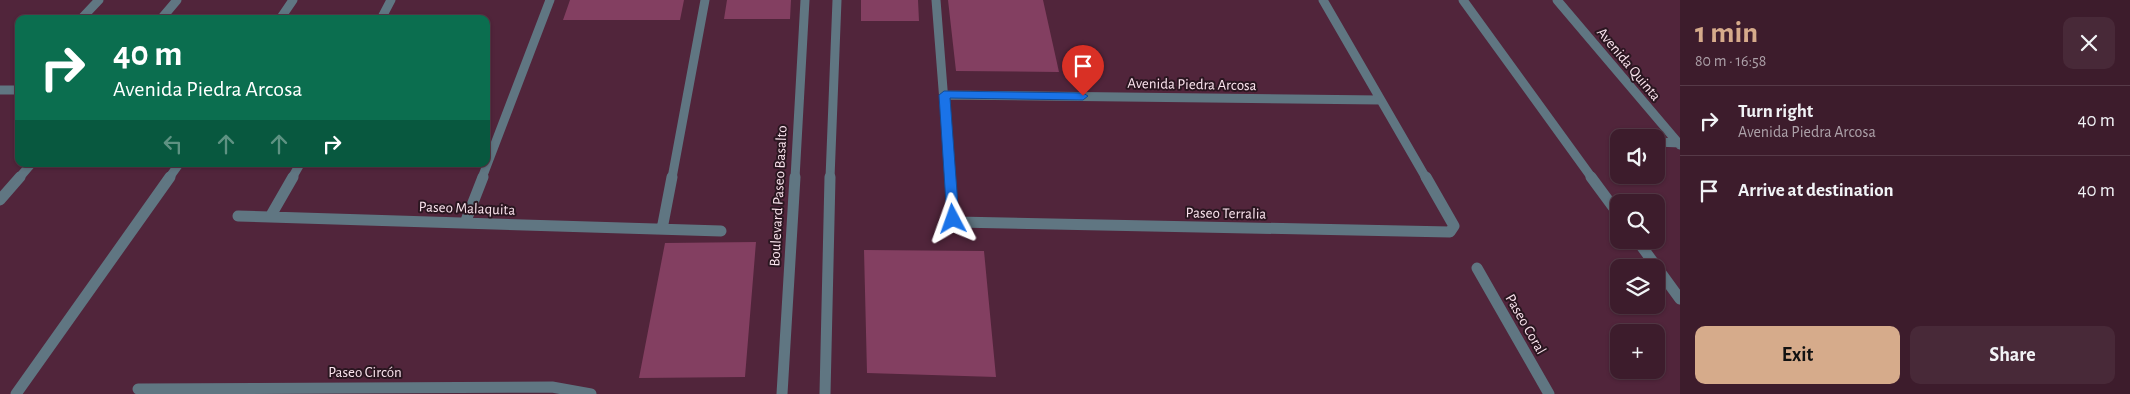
<!DOCTYPE html>
<meta charset="utf-8">
<style>
:root{--surface:#3d1c2c;--page:#482938;--text:#f1f3f6;--muted:#ada1a9;--line:#563a48;--accent:#d6ab8b}
body{margin:0;font-family:"Alegreya Sans",sans-serif;background:var(--page);color:var(--text);height:100vh;display:flex;flex-direction:column;font-size:19px;white-space:nowrap}
*{box-sizing:border-box;margin:0}
p{font-size:16px;color:var(--muted)}
.icon{flex:none;width:28px;height:28px;fill:none;stroke:currentColor;stroke-width:2;stroke-linecap:round;stroke-linejoin:round}
.map{position:relative;flex:1;overflow:hidden}
.side{display:flex;flex-direction:column;background:var(--surface);width:450px}
.side>*{flex:none}
.banner{position:absolute;left:15px;top:15px;width:475px;height:152px;border-radius:10px;box-shadow:0 1px 4px #0004,0 0 0 1px var(--line);background:#0b6e4f;color:#fff;overflow:hidden}
.tools{position:absolute;left:1610px;top:129px;display:grid;gap:10px}
.tools a{display:grid;place-items:center;width:55px;height:55px;border-radius:10px;background:var(--surface);box-shadow:0 1px 4px #0004,0 0 0 1px var(--line);font-size:25px}
.pin{position:absolute;display:grid;place-items:center;width:42px;height:42px;color:#fff;margin:-51px -21px;border-radius:50% 50% 50% 0;rotate:-45deg;box-shadow:0 0 5px #0007}
.pin .icon{rotate:45deg}
.me{position:absolute;width:55px;margin:-28px;rotate:356deg;stroke-linejoin:round;filter:drop-shadow(0 0 4px #0008)}
.turn{display:flex;align-items:center;gap:18px;height:105px;padding:0 15px;font-size:22px}
.turn .icon{width:65px;height:65px;stroke-width:2.5}
.turn b{display:block;font-size:35px;line-height:42px}
.lanes{display:flex;align-items:center;height:48px;padding:0 15px;background:#0003;justify-content:center;gap:25px;direction:ltr}
.lanes .off{opacity:.35}
.round{display:grid;place-items:center;flex:none;width:52px;height:52px;border-radius:10px;background:var(--page)}
.head{display:flex;align-items:center;justify-content:space-between;height:85px;padding:0 15px}
h1{font-size:30px;font-weight:700;line-height:38px;color:var(--accent)}
.action{display:flex;gap:10px;margin-top:auto;padding:10px 15px}
.action a{flex:1;height:58px;border-radius:10px;background:var(--accent);color:#111;font-size:20px;font-weight:700;line-height:58px;text-align:center}
.action a+a{background:var(--page);color:var(--text)}
ul{padding:0;list-style:none}
li{display:flex;align-items:center;gap:15px;height:70px;padding:0 15px;border-top:1px solid var(--line)}
li div{flex:1}
li b{display:block;font-size:19px}
li em{font-style:normal}
main{display:flex;flex:1;min-height:0}
.map>svg:first-child{display:block}
.green{fill:#833f61}
.lines{fill:none;stroke-linecap:round;stroke-linejoin:round}
.minor-far1{stroke:#607682;stroke-width:9}
.minor{stroke:#607682;stroke-width:11}
.route{fill:#1a73e8;stroke:#114b97}
.labels{text-anchor:middle;stroke-width:4;stroke-linejoin:round;paint-order:stroke}
.street-label{font-size:15px;fill:#fbe4ee;stroke:#2a1620}
</style>
<main>
<div class="map">
<svg width="1680" height="394" viewBox="0 0 1680 394">
<rect width="100%" height="100%" fill="#51253b"/>
<path class="green" d="M570 0H684L680 20H563Z
M727 0H791L790 19H724Z
M861 0H918L919 21H861Z
M948 0H1043L1059 72 956 71Z
M756 242 745 377 639 378 665 243Z
M864 250 984 251 996 377 867 373Z"/>
<g class="lines">
<path class="minor-far1" d="M936 0 950 178
M1323 0 1426 178
M1463 0 1592 178
M1557 0 1680 145
M81 19 99 0
M161 19 177 0
M280 19 293 0
M381 19 391 0
M0 90H19
M944 95 1380 100
M1614 142H1619
M1656 142 1680 143
M19 178 31 164
M169 178 179 164
M292 178 300 164
M482 178 550 0
M672 178 705 0
M795 178 805 0
M830 178 837 0"/>
<path class="minor" d="M950 177 953 219 956 222 1450 232 1454 226 1426 177
M1591 177 1619 215
M0 200 20 177
M238 216 721 231
M270 217 293 177
M465 223 483 177
M662 229 672 177
M1637 240 1680 299
M1477 268 1549 394
M138 389 552 387 591 394
M16 394 170 177
M782 394 795 177
M825 394 830 177"/>
</g>
<path class="route" d="M944 91 1083 93 1088 96 1083 100 950 98 959 219 953 224 947 219 939 95Z"/>
<g class="labels">
<g class="street-label">
<text transform="translate(1629 64) rotate(50)" y="5">Avenida Quinta</text>
<text transform="translate(1192 84) rotate(1)" y="5">Avenida Piedra Arcosa</text>
<text transform="translate(778 196) rotate(-87)" y="5">Boulevard Paseo Basalto</text>
<text transform="translate(467 208) rotate(2)" y="5">Paseo Malaquita</text>
<text transform="translate(1226 213) rotate(1)" y="5">Paseo Terralia</text>
<text transform="translate(1526 324) rotate(60)" y="5">Paseo Coral</text>
<text x="365" y="377">Paseo Circón</text>
</g>
</g>
</svg>
<div class="tools">
<a><svg class="icon" aria-label="sound" viewBox="0 0 24 24"><path d="M4 9h4l5-4v14l-5-4H4zM17 9q2 3 0 6"/></svg></a>
<a><svg class="icon" aria-label="search" viewBox="0 0 24 24"><circle cx="10" cy="10" r="6"/><path d="M15 15l6 6"/></svg></a>
<a><svg class="icon" aria-label="layers" viewBox="0 0 24 24"><path d="M12 4l9 5-9 5-9-5zM3 14l9 5 9-5"/></svg></a>
<a>+</a>
</div>
<div class="pin" style="left:1083px;top:96px;background:#d93025"><svg class="icon" aria-label="arrive" viewBox="0 0 24 24"><path d="M6 21V4h12l-3 4 3 4H6"/></svg></div>
<svg class="me" style="left:953px;top:219px" viewBox="-20 -20 40 40"><path d="M0-17L14 15 0 8-14 15z" fill="#1a73e8" stroke="#fff" stroke-width="4"/></svg>
<div class="banner">
<div class="turn"><svg class="icon" aria-label="right" viewBox="0 0 24 24"><path d="M7 20v-9h11M14 6l5 5-5 5"/></svg><div><b>40 m</b>Avenida Piedra Arcosa</div></div>
<div class="lanes"><svg class="icon off" aria-label="left" viewBox="0 0 24 24"><path d="M17 20v-9H6M10 6l-5 5 5 5"/></svg><svg class="icon off" aria-label="ahead" viewBox="0 0 24 24"><path d="M12 20V5M6 11l6-6 6 6"/></svg><svg class="icon off" aria-label="ahead" viewBox="0 0 24 24"><path d="M12 20V5M6 11l6-6 6 6"/></svg><svg class="icon" aria-label="right" viewBox="0 0 24 24"><path d="M7 20v-9h11M14 6l5 5-5 5"/></svg></div>
</div>
</div>
<section class="side">
<div class="head"><div><h1>1 min</h1><p>80 m · 16:58</p></div><a class="round"><svg class="icon" aria-label="close" viewBox="0 0 24 24"><path d="M6 6l12 12M18 6L6 18"/></svg></a></div>
<ul>
<li><svg class="icon" aria-label="right" viewBox="0 0 24 24"><path d="M7 20v-9h11M14 6l5 5-5 5"/></svg><div><b>Turn right</b><p>Avenida Piedra Arcosa</p></div><em>40 m</em></li>
<li><svg class="icon" aria-label="arrive" viewBox="0 0 24 24"><path d="M6 21V4h12l-3 4 3 4H6"/></svg><div><b>Arrive at destination</b></div><em>40 m</em></li>
</ul>
<div class="action"><a>Exit</a><a>Share</a></div>
</section>
</main>
